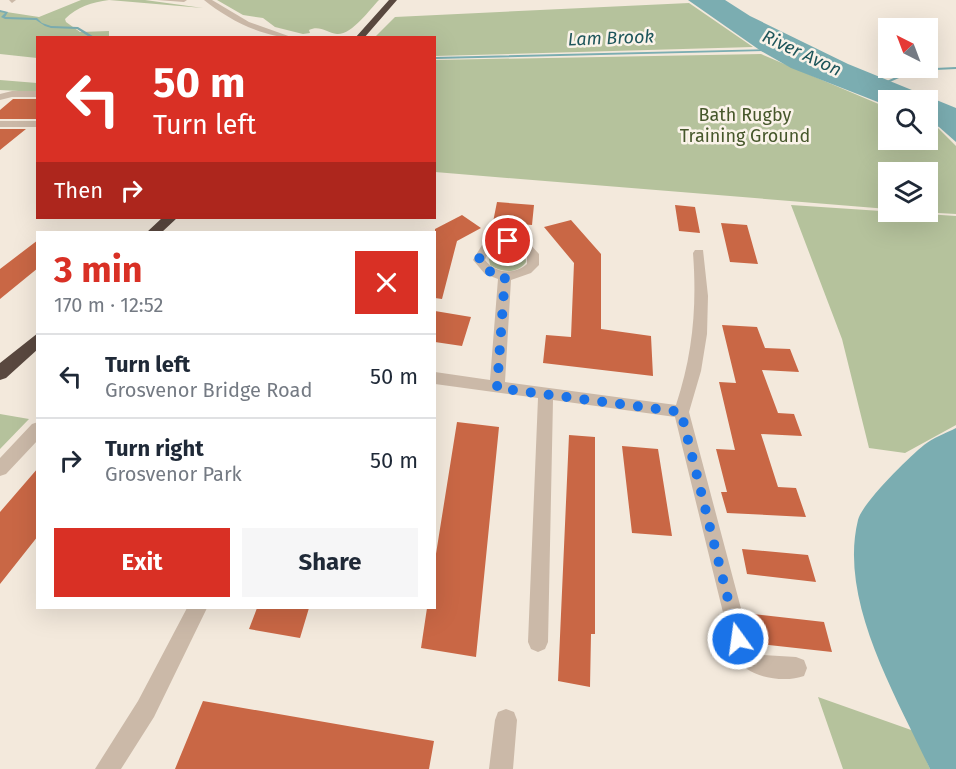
<!DOCTYPE html>
<meta charset="utf-8">
<style>
:root{--surface:#fff;--page:#f6f6f7;--text:#1f2937;--muted:#747a83;--line:#e0e1e3;--accent:#d93025}
body{margin:0;font-family:"Fira Sans",sans-serif;background:var(--page);color:var(--text);height:100vh;display:flex;flex-direction:column;font-size:22px;white-space:nowrap}
*{box-sizing:border-box;margin:0}
p{font-size:20px;color:var(--muted)}
.icon{flex:none;width:33px;height:33px;fill:none;stroke:currentColor;stroke-width:2;stroke-linecap:round;stroke-linejoin:round}
.map{position:relative;flex:1;overflow:hidden}
.side{position:absolute;left:36px;top:231px;width:400px;height:378px;display:flex;flex-direction:column;background:var(--surface);border-radius:0px;box-shadow:0 6px 24px #0002}
.side>*{flex:none}
.banner{position:absolute;left:36px;top:36px;width:400px;height:183px;border-radius:0px;box-shadow:0 6px 24px #0002;background:#d93025;color:#fff;overflow:hidden}
.needle{width:39px;rotate:318deg}
.fabs{position:absolute;left:878px;top:18px;display:grid;gap:12px}
.fabs a{display:grid;place-items:center;width:60px;height:60px;border-radius:0px;background:var(--surface);box-shadow:0 6px 24px #0002;font-size:30px}
.pin{position:absolute;display:grid;place-items:center;width:51px;height:51px;color:#fff;margin:-26px;border:3px solid #fff;border-radius:50%;box-shadow:0 2px 6px #0007}
.me{position:absolute;width:66px;margin:-33px;rotate:346deg;stroke-linejoin:round;filter:drop-shadow(0 0 4px #0008)}
.turn{display:flex;align-items:center;gap:21px;height:126px;padding:0 18px;font-size:27px}
.turn .icon{width:78px;height:78px;stroke-width:2.5}
.turn b{display:block;font-size:42px;line-height:51px}
.then{display:flex;align-items:center;height:57px;padding:0 18px;background:#0003;gap:12px;font-size:22px}
.round{display:grid;place-items:center;flex:none;width:63px;height:63px;border-radius:0px;background:var(--page)}
.summary{display:flex;align-items:center;justify-content:space-between;height:102px;padding:0 18px}
h1{font-size:36px;font-weight:700;line-height:45px;color:var(--accent)}
.cta{display:flex;gap:12px;margin-top:auto;padding:12px 18px}
.cta a{flex:1;height:69px;border-radius:0px;background:var(--accent);color:#fff;font-size:24px;font-weight:700;line-height:69px;text-align:center}
.cta a+a{background:var(--page);color:var(--text)}
ul{padding:0;list-style:none}
li{display:flex;align-items:center;gap:18px;height:84px;padding:0 18px;border-top:2px solid var(--line)}
li div{flex:1}
li b{display:block;font-size:22px}
li em{font-style:normal}
.map>svg:first-child{display:block}
.green{fill:#b5c29c}
.water{fill:#7badb1}
.lines{fill:none;stroke-linecap:round;stroke-linejoin:round}
.stream{fill:#7badb1;fill-rule:evenodd}
.building{fill:#c96745}
.minor{fill:#cbb9a8;fill-rule:evenodd}
.highway{fill:#59483f;fill-rule:evenodd}
.route{stroke:#1a73e8;stroke-width:10;stroke-dasharray:0 18}
.labels{text-anchor:middle;stroke-width:5;stroke-linejoin:round;paint-order:stroke}
.far-water-label{font-size:18px;font-style:italic;fill:#1d555a;stroke:#faf3e9}
.far-park-label{font-size:18px;fill:#46572b;stroke:#faf3e9}
</style>
<div class="map">
<svg width="956" height="769" viewBox="0 0 956 769">
<rect width="100%" height="100%" fill="#f3e9dc"/>
<path class="green" d="M81 0H145L203 8 109 0C92 2 77 7 65 19L66 22 80 32 109 31V37L38 38 37 58 0 54V11L39 17Z
M217 0H379C370 9 352 35 337 34 327 33 320 25 309 30L310 33 303 34 275 27 263 18 243 15Z
M689 3 753 47 435 56V38L375 37 395 17Z
M761 54 888 108V140H927V124L938 128 956 146V214L921 212H927V172H888V209L435 172V60Z
M0 80 37 83V92L0 90Z
M791 205 956 216V425L905 453 869 448 842 339Z
M509 246 525 253 526 262C518 274 502 273 490 265L488 254 497 247Z
M0 414 29 419 0 449Z
M818 697 914 731 930 769H843Z"/>
<path class="water" d="M688 0H725L750 16 848 64 956 108V142L939 127 927 122V100H888V106L791 68 761 51Z
M956 428V769H930C897 697 838 601 858 520 862 503 909 457 924 445 933 438 946 433 956 428Z"/>
<g class="lines">
<path class="stream" d="M0 10 8 12 5 17H7L37 18 42 23 51 26 78 27 96 38H91L77 29 51 28 45 26 36 20 5 19 1 17 5 13 0 12Z
M770 49 769 51 435 59V57Z
M956 67V69L915 71 883 85 880 84 914 69Z"/>
</g>
<path class="building" d="M13 99H38V119H0V110Z
M0 129H26L0 150Z
M497 202 534 205 532 225 493 222Z
M675 205 695 207 700 233 679 231Z
M462 215 481 228 457 241 442 299 435 298V229Z
M571 220 601 254V329L651 336 653 376 543 363 546 335 571 337 574 263 544 227Z
M721 223 747 225 758 264 730 262Z
M38 240V268L0 299V269Z
M435 311 471 317 462 346 435 342Z
M722 325 757 327 765 348 790 349 799 372 762 370 778 413 794 414 802 436 761 434 778 487 796 488 806 517 727 513 721 492H727L716 449 735 450 719 382 736 383Z
M457 422 499 427 476 657 421 648 427 608H435V560Z
M569 435 595 437V634H591L590 687 558 681Z
M622 446 658 449 672 536 632 533Z
M38 468V536L0 584V512Z
M742 549 808 555 816 582 747 574Z
M257 608H309L300 638 249 629Z
M753 614 824 622 832 652 759 644Z
M203 701 434 741 429 769H175Z"/>
<g class="lines">
<path class="minor" d="M9 0H16L12 3Z
M157 0H187L184 2Z
M204 0H212L249 22 294 38C264 38 227 19 204 0Z
M12 91H38V97H12L0 100V94Z
M0 121H38V127H0Z
M508 237 528 242 539 254V265L531 273 511 280 505 382 676 405C693 354 697 306 693 253L695 250H703L708 296 707 334 701 371 689 412 748 635 763 655 796 657 804 660 807 668 804 676C788 682 761 679 747 669 739 663 735 654 731 645L675 417 553 400 548 642 545 649 538 652 531 649 528 642 538 398 435 384V372L490 380 498 279 485 274 473 260 482 245ZM503 245 520 248 527 255V264C514 275 496 274 485 260 488 251 494 247 503 245Z
M38 422V440L6 474 0 476V458L32 424Z
M187 608H207L154 717 121 769H95L138 701Z
M506 709 514 712 517 720 513 769H489L495 720 498 712Z"/>
<path class="highway" d="M389 0H397L364 38H355Z
M162 218H177L162 232H147Z
M38 333V349L6 378 0 380V363Z"/>
</g>
<g class="lines">
<path class="route" d="M508 241C495 242 482 245 479 260L488 271 505 276 497 388 681 412 738 639"/>
</g>
<g class="labels">
<g class="far-water-label">
<text transform="translate(611 38) rotate(-2)" y="6">Lam Brook</text>
<text transform="translate(802 53) rotate(25)" y="6">River Avon</text>
</g>
<g class="far-park-label">
<text x="745" y="121">Bath Rugby<tspan x="745" dy="21">Training Ground</tspan></text>
</g>
</g>
</svg>
<div class="fabs">
<a><svg class="needle" viewBox="-14 -14 28 28"><path d="M0-13l5 13h-10z" fill="#e53935"/><path d="M0 13l5-13h-10z" fill="#747a83"/></svg></a>
<a><svg class="icon" aria-label="search" viewBox="0 0 24 24"><circle cx="10" cy="10" r="6"/><path d="M15 15l6 6"/></svg></a>
<a><svg class="icon" aria-label="layers" viewBox="0 0 24 24"><path d="M12 4l9 5-9 5-9-5zM3 14l9 5 9-5"/></svg></a>
</div>
<div class="pin" style="left:508px;top:241px;background:#d93025"><svg class="icon" aria-label="arrive" viewBox="0 0 24 24"><path d="M6 21V4h12l-3 4 3 4H6"/></svg></div>
<svg class="me" style="left:738px;top:639px" viewBox="-20 -20 40 40"><circle r="17" fill="#1a73e8" stroke="#fff" stroke-width="3"/><path d="M0-11L8 9 0 5-8 9z" fill="#fff"/></svg>
<div class="banner">
<div class="turn"><svg class="icon" aria-label="left" viewBox="0 0 24 24"><path d="M17 20v-9H6M10 6l-5 5 5 5"/></svg><div><b>50 m</b>Turn left</div></div>
<div class="then">Then<svg class="icon" aria-label="right" viewBox="0 0 24 24"><path d="M7 20v-9h11M14 6l5 5-5 5"/></svg></div>
</div>
<section class="side">
<div class="summary"><div><h1>3 min</h1><p>170 m · 12:52</p></div><a class="round" style="background:#d93025;color:#fff"><svg class="icon" aria-label="close" viewBox="0 0 24 24"><path d="M6 6l12 12M18 6L6 18"/></svg></a></div>
<ul>
<li><svg class="icon" aria-label="left" viewBox="0 0 24 24"><path d="M17 20v-9H6M10 6l-5 5 5 5"/></svg><div><b>Turn left</b><p>Grosvenor Bridge Road</p></div><em>50 m</em></li>
<li><svg class="icon" aria-label="right" viewBox="0 0 24 24"><path d="M7 20v-9h11M14 6l5 5-5 5"/></svg><div><b>Turn right</b><p>Grosvenor Park</p></div><em>50 m</em></li>
</ul>
<div class="cta"><a>Exit</a><a>Share</a></div>
</section>
</div>
